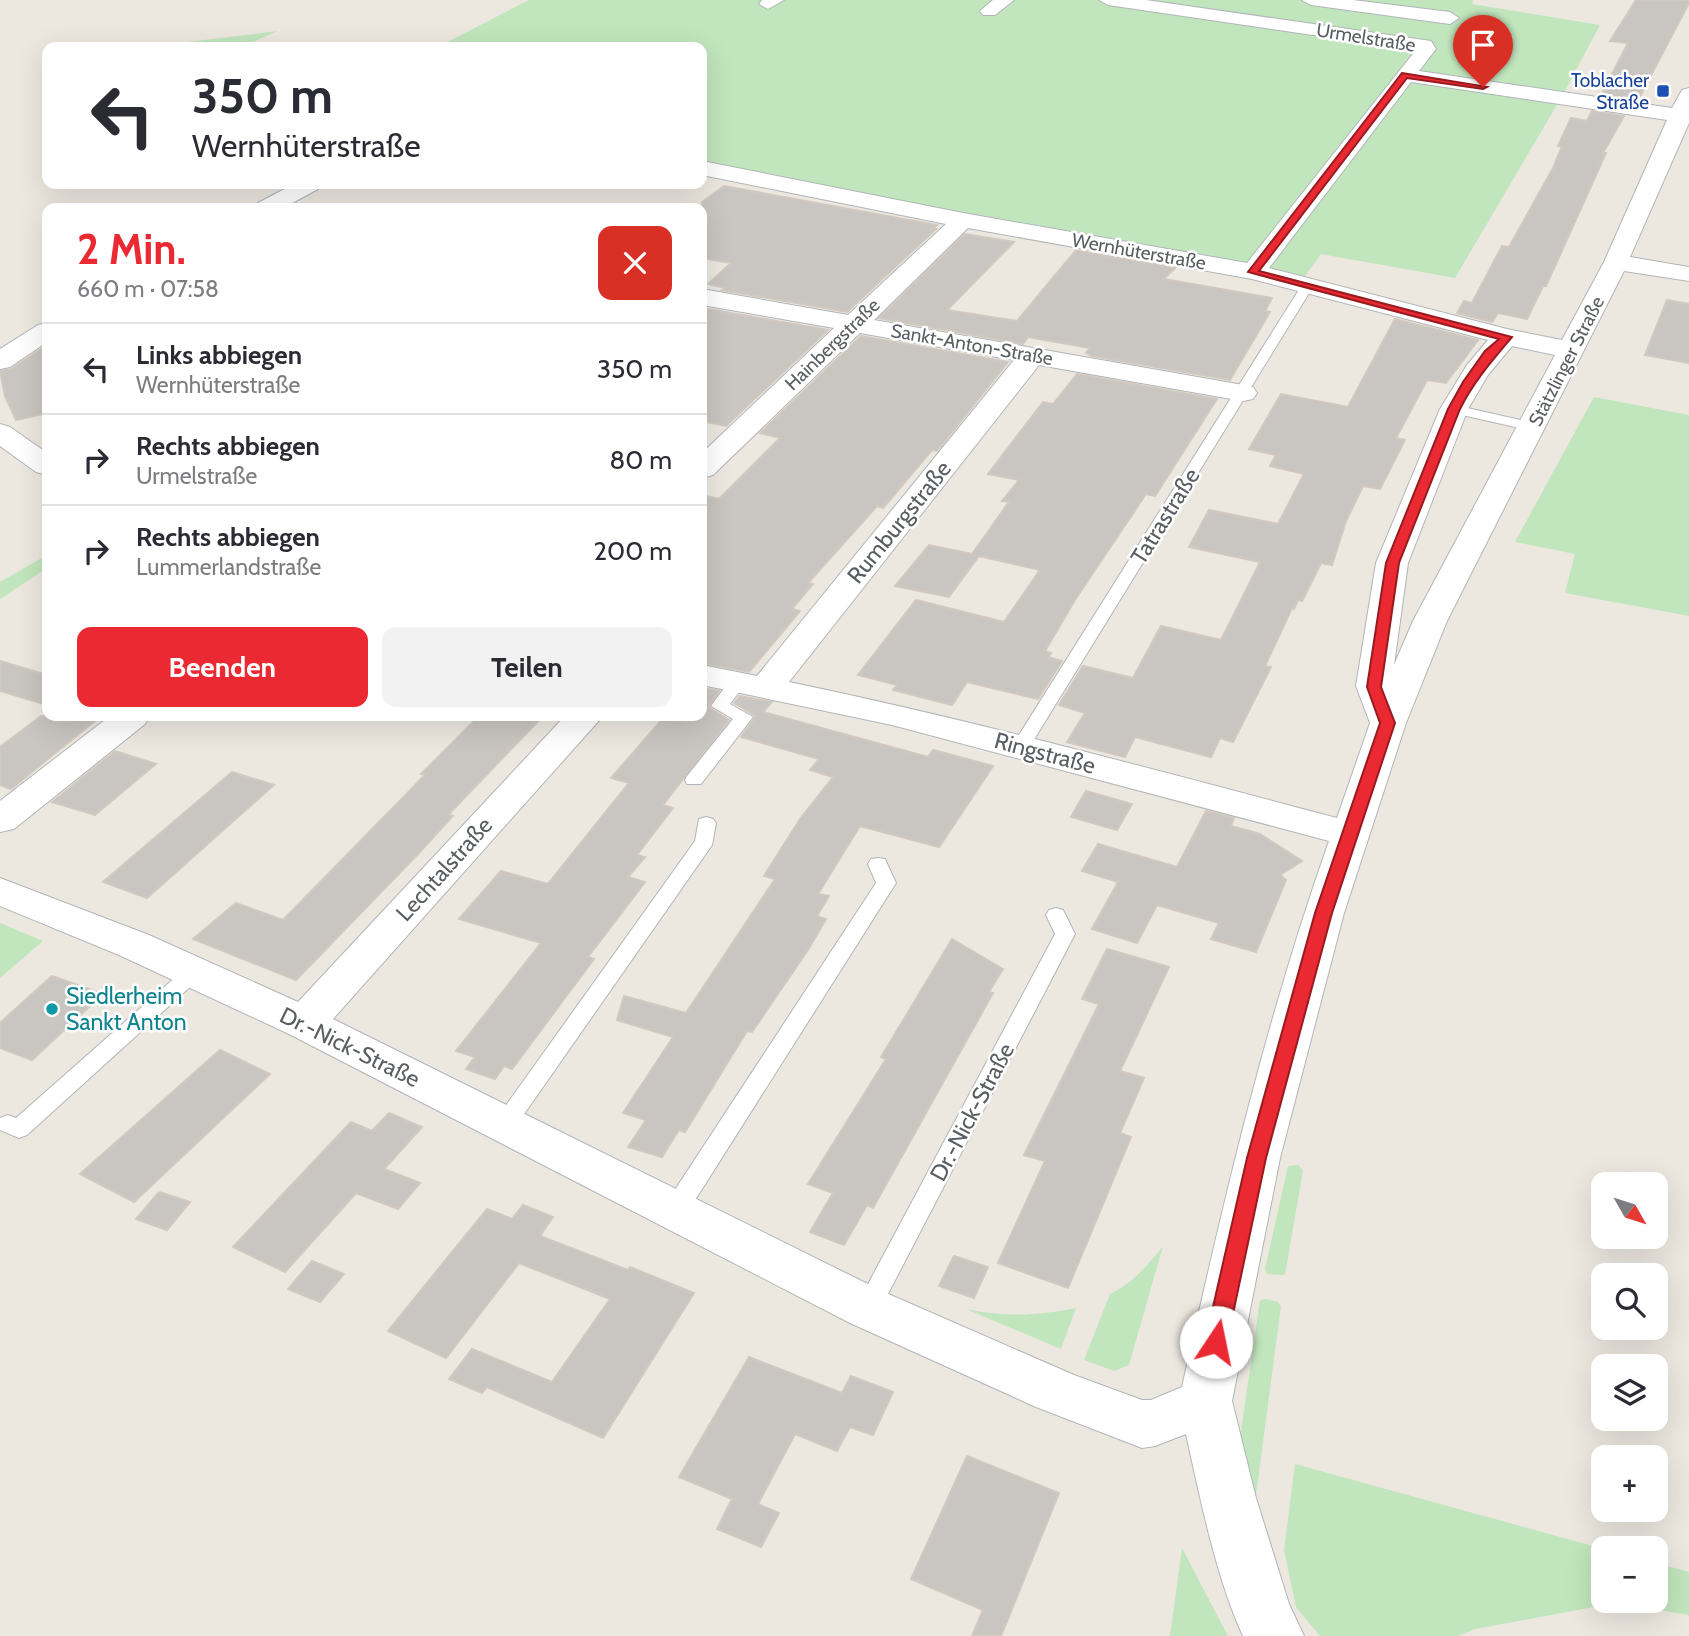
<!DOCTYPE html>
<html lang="de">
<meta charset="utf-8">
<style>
:root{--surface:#fff;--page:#f2f2f3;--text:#2b2b33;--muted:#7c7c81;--line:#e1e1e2;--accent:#ea2932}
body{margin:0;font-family:Cabin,sans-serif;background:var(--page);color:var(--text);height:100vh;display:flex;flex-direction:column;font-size:26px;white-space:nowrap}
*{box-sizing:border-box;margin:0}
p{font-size:23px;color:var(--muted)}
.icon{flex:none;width:38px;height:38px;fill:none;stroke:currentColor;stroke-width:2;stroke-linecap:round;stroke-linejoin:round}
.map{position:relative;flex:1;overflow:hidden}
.side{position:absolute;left:42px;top:203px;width:665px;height:518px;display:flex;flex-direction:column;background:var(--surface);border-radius:14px;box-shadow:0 7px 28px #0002}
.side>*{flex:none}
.banner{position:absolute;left:42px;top:42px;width:665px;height:147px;border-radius:14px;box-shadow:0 7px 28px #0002;background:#fff;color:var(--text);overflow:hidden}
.needle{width:46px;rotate:129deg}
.buttons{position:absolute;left:1591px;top:1172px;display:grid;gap:14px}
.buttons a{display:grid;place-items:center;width:77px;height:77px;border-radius:14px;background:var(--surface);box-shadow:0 7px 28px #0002;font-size:35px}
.pin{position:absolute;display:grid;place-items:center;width:60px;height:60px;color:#fff;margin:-72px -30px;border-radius:50% 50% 50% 0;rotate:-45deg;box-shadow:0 0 7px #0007}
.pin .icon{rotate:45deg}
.me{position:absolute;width:77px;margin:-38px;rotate:11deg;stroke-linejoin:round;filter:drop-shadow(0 0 5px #0008)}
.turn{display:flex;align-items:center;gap:24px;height:147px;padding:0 35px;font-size:32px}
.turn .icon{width:91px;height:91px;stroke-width:2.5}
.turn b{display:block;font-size:49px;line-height:60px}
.round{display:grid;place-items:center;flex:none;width:74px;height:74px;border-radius:14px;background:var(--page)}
.head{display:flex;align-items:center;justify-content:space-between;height:119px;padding:0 35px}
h1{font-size:42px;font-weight:700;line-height:52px;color:var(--accent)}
.cta{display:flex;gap:14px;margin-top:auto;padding:14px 35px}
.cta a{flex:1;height:80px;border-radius:14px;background:var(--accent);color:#fff;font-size:28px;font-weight:700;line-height:80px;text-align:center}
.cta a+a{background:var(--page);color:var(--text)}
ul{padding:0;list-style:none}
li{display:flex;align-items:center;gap:21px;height:91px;padding:0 35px;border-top:2px solid var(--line)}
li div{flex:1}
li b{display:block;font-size:26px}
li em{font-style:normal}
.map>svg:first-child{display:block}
.green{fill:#c1e5bc}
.building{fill:#c9c5c0;stroke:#d1c9bf;stroke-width:2}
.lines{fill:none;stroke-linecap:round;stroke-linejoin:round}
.service-casing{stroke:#b1b5b8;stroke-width:2}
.minor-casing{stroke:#b1b5b8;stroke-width:2}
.service{fill:#fff;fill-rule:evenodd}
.minor{fill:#fff;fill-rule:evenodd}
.route{fill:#ea2932;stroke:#981b20;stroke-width:2}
.transit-dot{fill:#1a4fb4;stroke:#fff;stroke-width:2.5}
.culture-dot{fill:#0f9aa8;stroke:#fff;stroke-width:2.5}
.labels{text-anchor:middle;stroke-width:5;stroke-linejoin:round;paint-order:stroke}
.far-street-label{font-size:19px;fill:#595e62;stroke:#fff}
.far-transit-label{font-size:19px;fill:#164399;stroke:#fff;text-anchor:end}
.street-label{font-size:23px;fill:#595e62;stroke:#fff}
.culture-label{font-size:23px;fill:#0d838f;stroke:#fff;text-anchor:start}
</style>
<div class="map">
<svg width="1689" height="1636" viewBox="0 0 1689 1636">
<rect width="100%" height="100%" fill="#ece8e0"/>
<path class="green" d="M529 0H1473L1472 4 1600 25 1561 98 1455 278 1321 254 1303 279 702 164V47H438Z
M278 31 241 47H158L163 45Z
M1594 397 1689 415V616L1565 593 1575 554 1515 542Z
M47 555V568L0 599V582Z
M0 923 43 941 0 978Z
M1298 1165 1303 1170 1285 1275 1267 1274 1265 1269 1288 1166Z
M1163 1246 1129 1365 1114 1371 1084 1360 1110 1294C1133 1283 1147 1266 1163 1246Z
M1265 1299 1278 1302 1281 1306 1253 1518 1235 1472 1260 1300Z
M1076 1308 1061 1349 966 1309C1005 1317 1037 1316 1076 1308Z
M1295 1464 1604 1549 1603 1601H1656V1563L1689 1572V1615L1615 1603 1475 1629 1458 1636H1320L1296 1607 1284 1550Z
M1182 1548 1228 1636H1170Z"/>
<path class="building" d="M1636 0H1689V3L1638 100 1601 95 1628 43 1610 41Z
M1592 111 1624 116 1603 153H1606L1546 286H1543L1527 319 1498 313 1492 322 1457 313 1464 301 1472 303 1502 246 1509 247 1553 168 1562 146H1558L1571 118 1587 121Z
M724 186 937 225 932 229H936L847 312 722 290 725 288 708 284 731 263 702 258V202Z
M965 234 1014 242 947 310 1017 321 1076 250 1175 268 1164 279 1272 298 1265 311 1270 312 1230 380 1092 356 1086 353 1090 348 1028 337 1023 344 879 318Z
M1667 300 1689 304V363L1645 355Z
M702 308 828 330 726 426 702 421Z
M1395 319 1478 340 1446 383 1427 380 1396 438 1405 440 1380 489 1363 486 1346 521 1332 565 1321 563 1302 601 1298 600 1294 609 1292 608 1265 666 1271 667 1233 742 1220 738 1211 757 1135 737 1125 757 1067 742 1085 713 1059 705 1083 666 1133 678 1161 626 1221 640 1260 562 1189 547 1209 510 1278 524 1304 474 1270 466 1276 455 1249 449 1281 394 1348 407Z
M861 336 1008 362 937 451 932 450 883 508 877 506 808 583 813 584 792 609 800 611 749 672 702 663V495L719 499 780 438 760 433Z
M47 345V413L16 420 5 396 0 371 11 369Z
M1077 374 1217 399 1155 496 1146 494 1075 600 1045 651 1051 653 1048 657 1062 661 1038 699 967 682 952 705 893 690 897 685 858 675 916 600 1004 622 1040 570 979 556 949 597 895 586 929 545 972 554 1009 502 1002 501 1019 480 988 474 1043 402 1053 404Z
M0 661 47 675V705L0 691Z
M702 688 719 691 708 707 729 720 663 805 673 808 637 855 645 857 628 877 645 882 588 957 594 959 512 1069 504 1066 495 1079 466 1069 475 1057 456 1051 541 943 459 919 501 871 548 884 629 783 611 778 665 716H702Z
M740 696 772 702 763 712 928 757 933 750 993 766 939 847 860 826 818 894 829 896 817 916 826 919 808 950 752 1032 747 1031 685 1132 679 1130 662 1157 628 1147 646 1120 623 1113 673 1037 617 1020 624 996 686 1013 775 879 764 876 800 819 833 777 810 770 819 759 741 737 756 716 734 703Z
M41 716H101L11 789 0 785V747Z
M479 716H543L448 815 453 816 418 854 296 980 193 939 236 903 283 920 425 775 421 774Z
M115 751 156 764 95 815 52 802Z
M232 772 274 785 147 898 103 882Z
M1086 791 1132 804 1117 830 1071 817Z
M1206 811 1234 818 1231 826 1260 834 1302 861 1280 875 1286 880 1256 952 1211 939 1219 923 1157 905 1137 943 1092 929 1118 882 1082 871 1098 844 1177 867Z
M952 939 1003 969 989 992 993 993 873 1208 867 1205 844 1245 810 1232 833 1193 808 1184 886 1059 881 1057Z
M1107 949 1169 967 1120 1071 1144 1078 1120 1133 1131 1137 1068 1288 998 1263 1045 1161 1024 1155 1099 1004 1082 999Z
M52 976 103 994 32 1060 0 1048V1023Z
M220 1050 270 1074 134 1202 80 1174Z
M389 1113 422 1127 384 1169 420 1183 398 1209 356 1193 285 1272 233 1247 351 1122 372 1131Z
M159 1192 190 1202 167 1230 136 1219Z
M523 1205 553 1217 540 1236 628 1270 630 1267 694 1293 603 1438 487 1387 482 1393 449 1379 472 1349 552 1382 610 1299 519 1263 446 1358 388 1331 487 1209 512 1219Z
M954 1256 988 1267 974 1298 939 1286Z
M312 1261 344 1274 320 1302 288 1289Z
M749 1357 842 1393 851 1376 893 1392 873 1435 850 1427 837 1451 795 1434 758 1504 779 1513 761 1547 717 1529 732 1499 679 1477Z
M967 1456 1059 1493 1001 1636H972L983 1610 911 1579Z"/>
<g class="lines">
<defs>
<path id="service" d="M1308 281 1314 285 1030 746 1021 752 1015 750 1012 746 1302 285Z
M1454 405 1538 424 1540 427 1533 431 1449 412 1447 409Z
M737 678 746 683 730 704 753 717 701 784H687L685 780 687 776 733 719 711 706 731 679Z
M706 817 713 819 716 823 712 845 513 1130 505 1133 497 1130 493 1124 497 1118 695 841 699 819Z
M878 858 885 859 896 883 685 1216 676 1219 667 1216 664 1209 667 1202 876 883 868 864 871 859Z
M1056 908 1063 910 1075 934 877 1315 868 1319 859 1315 855 1308 859 1301 1055 934 1046 915 1049 910Z
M194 965 201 967 205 972 201 977 27 1135 19 1138 0 1130V1118L8 1115 16 1118 187 967Z"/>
<path id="minor" d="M762 0H784L768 9 759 4Z
M993 0H1014L995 15H983L980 11Z
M1099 0H1146L1431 41 1436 49 1419 71 1672 108 1682 90 1689 88V123L1630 257 1689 267V281L1624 271 1447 621 1406 723 1344 913 1280 1158 1232 1401 1256 1498 1289 1604 1304 1636H1243C1216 1578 1200 1497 1186 1434L1155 1446 1142 1448 1036 1407 850 1323 289 1034 119 955 0 906V878L149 935 298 1002 565 716H603L333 1019 886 1293 1074 1375 1142 1400H1151L1182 1387C1223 1203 1266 1019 1329 841L892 725 702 685V665L757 676 1014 360 860 333 713 475 702 478V453L834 328 702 305V289L848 315 946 224 702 175V161L963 213 1247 263 1416 50 1108 5ZM1411 82 1667 120 1604 262 1562 340 1507 329 1269 268ZM968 228 1252 279 1488 340 1467 365 1440 409 1376 563 1356 686 1370 723 1337 818C1155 770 973 720 789 682L1039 365 1243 401 1253 399 1257 393 1253 387 1243 385 874 320ZM1512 346 1555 355 1413 621 1394 665 1408 563 1468 409 1488 375Z
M1302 0H1353L1450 12 1459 18 1450 24 1311 5Z
M294 184H321L318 189 283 208H254L258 203Z
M47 323V342L10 367 0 369V349L38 325Z
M0 424 10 427 47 453V475L36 472 0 446Z
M110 716H150L145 724 14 829 0 832V801Z"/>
</defs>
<use href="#service" class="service-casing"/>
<use href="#minor" class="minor-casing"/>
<use href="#service" class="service"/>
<use href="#minor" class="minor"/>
</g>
<path class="route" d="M1402 73 1487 87 1483 89 1407 78 1259 271 1512 337C1492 361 1474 381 1460 409L1399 563 1381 687 1395 723 1332 913 1266 1158 1227 1342 1224 1348 1216 1351 1209 1348 1205 1342 1247 1158 1315 913 1380 723 1367 687 1386 563 1448 409 1463 382 1485 351 1499 339 1248 272Z"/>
<rect class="transit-dot" x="1656" y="84" width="14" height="14" rx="3.5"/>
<circle class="culture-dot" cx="52" cy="1009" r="7"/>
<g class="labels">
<g class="far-street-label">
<text transform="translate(1366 37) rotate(9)" y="7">Urmelstraße</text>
<text transform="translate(1139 251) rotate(10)" y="7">Wernhüterstraße</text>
<text transform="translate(832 344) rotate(-44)" y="7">Hainbergstraße</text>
<text transform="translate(972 344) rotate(10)" y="7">Sankt-Anton-Straße</text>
<text transform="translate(1566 361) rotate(-63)" y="7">Stätzlinger Straße</text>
</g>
<g class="far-transit-label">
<text x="1649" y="87">Toblacher<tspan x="1649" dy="22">Straße</tspan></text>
</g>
<g class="street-label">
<text transform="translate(1165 516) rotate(-58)" y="8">Tatrastraße</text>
<text transform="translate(899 522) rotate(-51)" y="8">Rumburgstraße</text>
<text transform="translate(1045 753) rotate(15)" y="8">Ringstraße</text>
<text transform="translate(444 869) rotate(-48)" y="8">Lechtalstraße</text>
<text transform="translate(350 1047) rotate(26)" y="8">Dr.-Nick-Straße</text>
<text transform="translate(972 1112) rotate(-62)" y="8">Dr.-Nick-Straße</text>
</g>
<g class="culture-label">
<text x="66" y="1004">Siedlerheim<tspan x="66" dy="26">Sankt Anton</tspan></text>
</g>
</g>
</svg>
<div class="buttons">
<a><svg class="needle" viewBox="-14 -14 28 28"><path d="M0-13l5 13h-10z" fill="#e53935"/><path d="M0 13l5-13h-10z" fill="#7c7c81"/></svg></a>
<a><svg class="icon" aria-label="search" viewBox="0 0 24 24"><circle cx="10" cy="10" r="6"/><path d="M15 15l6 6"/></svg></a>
<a><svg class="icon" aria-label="layers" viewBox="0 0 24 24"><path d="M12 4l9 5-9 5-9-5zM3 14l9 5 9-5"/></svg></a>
<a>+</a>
<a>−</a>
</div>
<div class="pin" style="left:1483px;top:87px;background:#d93025"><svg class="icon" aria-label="arrive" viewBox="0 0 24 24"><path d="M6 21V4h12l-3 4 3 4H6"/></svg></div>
<svg class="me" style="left:1216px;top:1342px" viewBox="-20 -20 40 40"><circle r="19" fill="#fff"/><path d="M0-13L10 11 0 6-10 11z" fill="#ea2932"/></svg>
<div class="banner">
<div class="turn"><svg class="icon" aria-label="left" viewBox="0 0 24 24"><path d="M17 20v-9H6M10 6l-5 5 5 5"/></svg><div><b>350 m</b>Wernhüterstraße</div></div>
</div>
<section class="side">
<div class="head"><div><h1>2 Min.</h1><p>660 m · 07:58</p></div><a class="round" style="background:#d93025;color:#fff"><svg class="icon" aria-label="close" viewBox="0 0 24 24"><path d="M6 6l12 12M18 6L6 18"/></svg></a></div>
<ul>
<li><svg class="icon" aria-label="left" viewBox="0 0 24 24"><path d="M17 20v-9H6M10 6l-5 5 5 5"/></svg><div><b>Links abbiegen</b><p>Wernhüterstraße</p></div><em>350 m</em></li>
<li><svg class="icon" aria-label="right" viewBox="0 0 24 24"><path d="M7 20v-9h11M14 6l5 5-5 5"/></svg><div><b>Rechts abbiegen</b><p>Urmelstraße</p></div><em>80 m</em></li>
<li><svg class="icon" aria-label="right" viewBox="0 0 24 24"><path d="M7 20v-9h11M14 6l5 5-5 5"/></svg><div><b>Rechts abbiegen</b><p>Lummerlandstraße</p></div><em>200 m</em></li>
</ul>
<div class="cta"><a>Beenden</a><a>Teilen</a></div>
</section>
</div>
